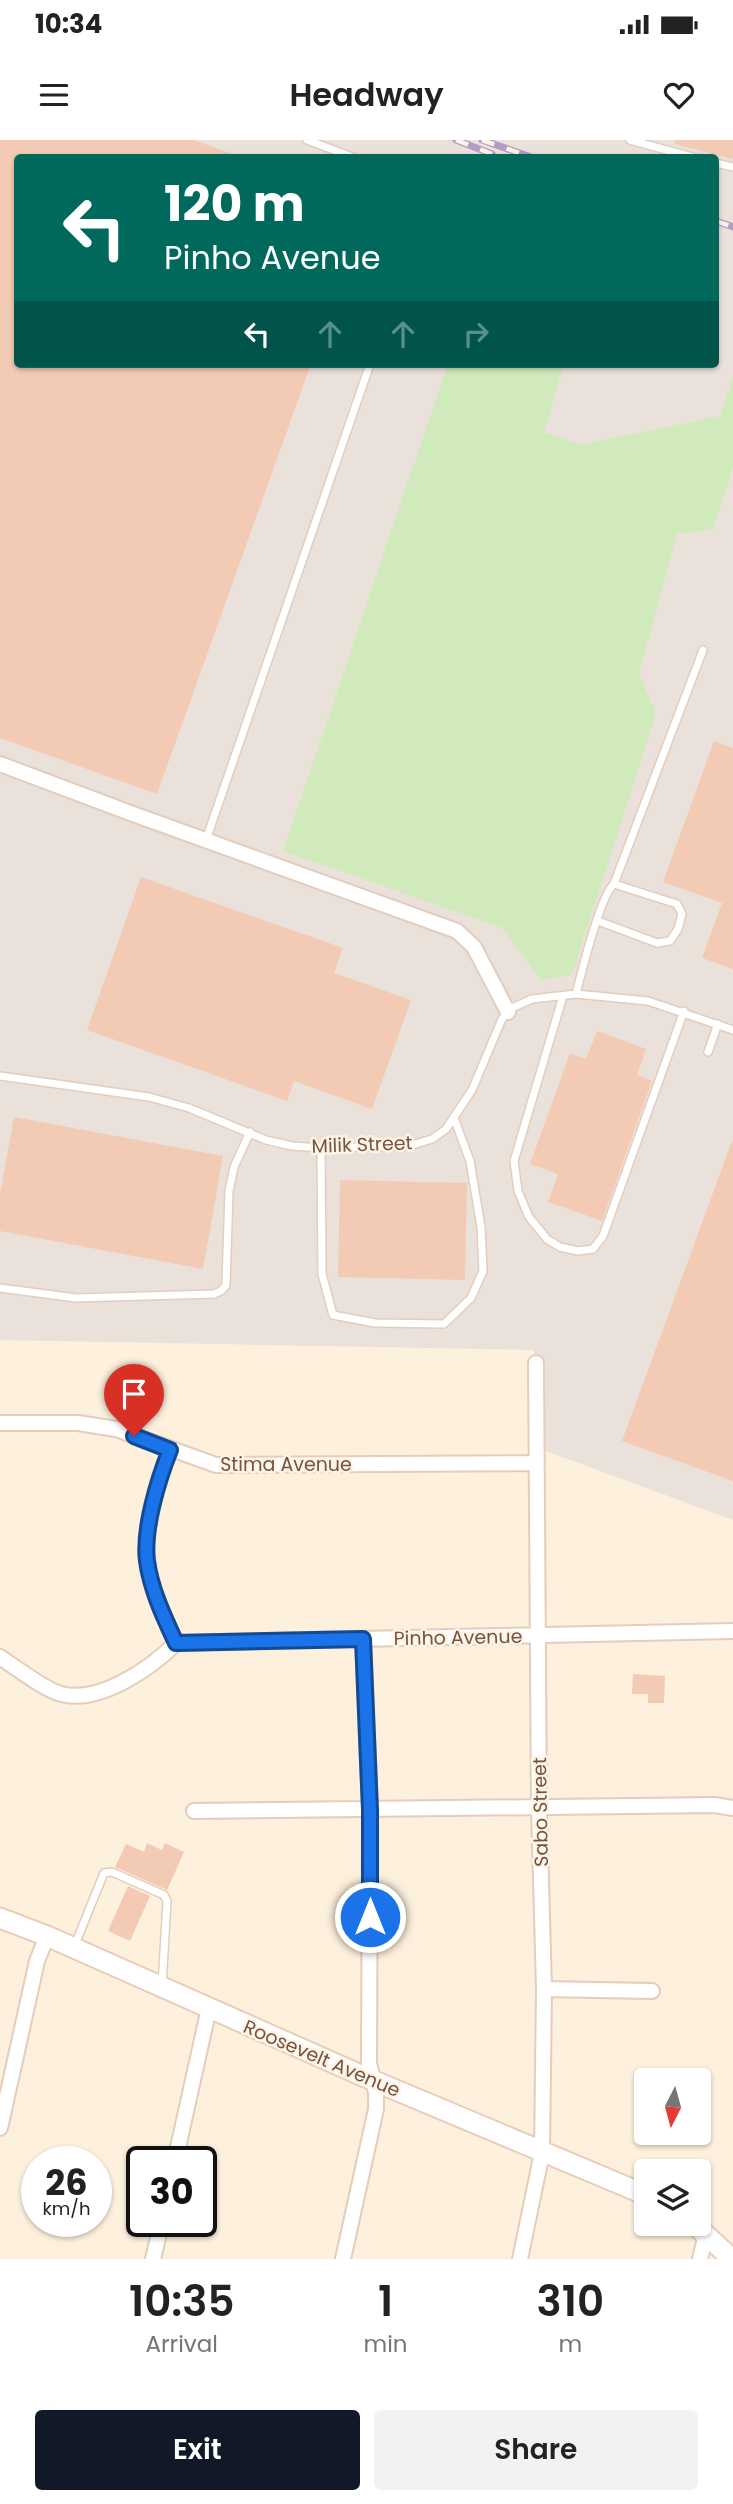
<!DOCTYPE html>
<style>
:root{--surface:#fff;--page:#f2f2f2;--text:#222;--muted:#767676;--accent:#111827}
body{margin:0;font-family:Poppins,sans-serif;background:var(--page);color:var(--text);height:100vh;display:flex;flex-direction:column;font-size:26px;white-space:nowrap}
*{box-sizing:border-box;margin:0}
p{font-size:23px;color:var(--muted)}
.icon{flex:none;width:38px;height:38px;fill:none;stroke:currentColor;stroke-width:2;stroke-linecap:round;stroke-linejoin:round}
.map{position:relative;height:2119px;overflow:hidden}
.sheet{display:flex;flex-direction:column;background:var(--surface);flex:1}
.sheet>*{flex:none}
.banner{position:absolute;left:14px;top:14px;width:705px;height:214px;border-radius:7px;box-shadow:0 2px 5px #0004;background:#00695c;color:#fff;overflow:hidden}
.needle{width:46px;rotate:186deg}
.buttons{position:absolute;left:634px;top:1928px;display:grid;gap:14px}
.buttons a{display:grid;place-items:center;width:77px;height:77px;border-radius:7px;background:var(--surface);box-shadow:0 2px 5px #0004;font-size:35px}
.speed{position:absolute;left:21px;top:2006px;display:flex;gap:14px;font-size:35px;font-weight:700;text-align:center}
.speed>*{display:grid;place-content:center;width:91px;height:91px;border-radius:50%;background:var(--surface);box-shadow:0 2px 5px #0004;line-height:1}
.speed small{font-size:18px;font-weight:400}
.speed .limit{border:4px solid #111;border-radius:10px;background:#fff;color:#111}
.pin{position:absolute;display:grid;place-items:center;width:60px;height:60px;color:#fff;margin:-72px -30px;border-radius:50% 50% 50% 0;rotate:-45deg;box-shadow:0 0 7px #0007}
.pin .icon{rotate:45deg}
.me{position:absolute;width:77px;margin:-38px;rotate:0deg;stroke-linejoin:round;filter:drop-shadow(0 0 5px #0008)}
.turn{display:flex;align-items:center;gap:24px;height:147px;padding:0 35px;font-size:32px}
.turn .icon{width:91px;height:91px;stroke-width:2.5}
.turn b{display:block;font-size:49px;line-height:60px}
.lanes{display:flex;align-items:center;height:66px;padding:0 35px;background:#0003;justify-content:center;gap:35px;direction:ltr}
.lanes .off{opacity:.35}
.eta{display:flex;justify-content:space-evenly;align-items:center;height:119px;text-align:center}
.eta b{font-size:42px;font-weight:600;line-height:49px}
.action{display:flex;gap:14px;margin-top:auto;padding:14px 35px}
.action a{flex:1;height:80px;border-radius:7px;background:var(--accent);color:#fff;font-size:28px;font-weight:600;line-height:80px;text-align:center}
.action a+a{background:var(--page);color:var(--text)}
.status{display:flex;justify-content:space-between;align-items:center;height:49px;padding:0 35px;background:var(--surface);direction:ltr}
.status svg{height:19px;fill:currentColor}
header{display:flex;justify-content:space-between;align-items:center;height:91px;padding:0 35px;background:var(--surface);font-size:32px;font-weight:600}
.map>svg:first-child{display:block}
.industrial{fill:#eae1da;fill-rule:evenodd}
.green{fill:#d1eabc}
.building{fill:#f3cbb4}
.lines{fill:none;stroke-linecap:round;stroke-linejoin:round}
.lane-casing{stroke:#e3cdbd;stroke-width:10}
.street-casing{stroke:#e3cdbd;stroke-width:18}
.secondary-casing{stroke:#e8cdb9;stroke-width:23}
.lane{stroke:#fff;stroke-width:7}
.street{stroke:#fff;stroke-width:14}
.secondary{stroke:#fff;stroke-width:19}
.rail-casing{stroke:#b19dc5;stroke-width:7}
.rail{stroke:#fff4e4;stroke-width:4.5;stroke-dasharray:13;stroke-linecap:butt}
.route-casing{stroke:#114b97;stroke-width:18}
.route{stroke:#1a73e8;stroke-width:12}
.labels{text-anchor:middle;stroke-width:5;stroke-linejoin:round;paint-order:stroke}
.street-label{font-size:19px;fill:#735445;stroke:#fff4e4}
</style>
<div class="status"><b>10:34</b><svg viewBox="0 0 49 12"><path d="M0 12V9h3v3zM5 12V6h3v6zM10 12V3h3v9zM15 12V0h3v12zM26 1h20v11H26zM47 4h2v5h-2z"/></svg></div>
<header><svg class="icon" aria-label="menu" viewBox="0 0 24 24"><path d="M4 6h16M4 12h16M4 18h16"/></svg>Headway<svg class="icon" aria-label="heart" viewBox="0 0 24 24"><path d="M12 20l-8-8c-3-5 5-10 8-4 3-6 11-1 8 4z"/></svg></header>
<div class="map">
<svg width="733" height="2119" viewBox="0 0 733 2119">
<rect width="100%" height="100%" fill="#fdf0dd"/>
<path class="industrial" d="M0 0H733V1380L535 1307 534 1210 0 1200ZM18 18H716V224H18Z"/>
<path class="green" d="M448 224H564L544 292 579 305 720 276 733 236V328L713 389 677 394 639 533 656 574 572 835 540 840 503 788 283 711Z"/>
<path class="building" d="M0 0H194L238 16 18 18V224H311L157 654 0 598Z
M675 0H733V19L675 4Z
M714 601 733 608V829L702 818 722 763 663 742Z
M141 737 343 808 334 833 411 860 372 969 294 941 287 961 87 890Z
M597 891 646 909 637 935 652 941 602 1081 548 1062 558 1034 530 1024 570 913 586 919Z
M14 977 223 1016 203 1129 0 1091V1055Z
M732 1001H733V1341L622 1301Z
M340 1040 467 1043 465 1140 338 1137Z
M633 1534 665 1536 664 1563H648V1554H632Z
M147 1703 162 1710 165 1703 184 1712 167 1750 115 1727 126 1704 144 1712Z
M128 1746 150 1756 130 1801 108 1791Z"/>
<g class="lines">
<defs>
<path id="lane" d="M307 0 355 18
M630 0 696 18
M716 23 733 27
M206 700 370 224
M614 744 703 510
M576 854C581 834 601 754 614 744L677 764 682 774 678 789 670 801 657 803 598 781
M563 856 514 1021 518 1051 529 1077 547 1099 560 1107 578 1111 593 1109 603 1096 684 871
M708 912 718 884
M0 936 149 957 189 968 266 1000 292 1006 321 1008 409 1006 432 999 446 989 472 950 502 879 514 867 532 859 576 854 648 861 733 890
M321 1008 322 1134 333 1175 375 1183 444 1184 471 1158 483 1131 481 1087 470 1021 454 978
M0 1148 76 1158 214 1154 221 1151 226 1145 229 1051 234 1027 250 992
M74 1807 104 1733 112 1732 164 1755 167 1761 162 1846"/>
<path id="street" d="M0 624 133 674 457 791 474 807 508 872
M0 1283H78L116 1289 216 1325 537 1323
M170 1310C158 1340 143 1389 147 1421 151 1450 164 1477 176 1503
M0 1517C15 1527 45 1550 61 1554 99 1564 150 1529 176 1503L733 1491
M194 1671 715 1665 733 1668
M544 1849 652 1851
M0 1988 37 1821 47 1796
M175 2021 209 1868
M153 2119 162 2081
M343 2119 376 1969V1953L369 1923 370 1670 363 1499
M520 2119 542 2013 544 1849 539 1667 536 1223
M700 2119 706 2094"/>
<path id="secondary" d="M0 1778 47 1796 372 1940 646 2055
M694 2084 732 2119"/>
</defs>
<use href="#lane" class="lane-casing"/>
<use href="#street" class="street-casing"/>
<use href="#secondary" class="secondary-casing"/>
<use href="#lane" class="lane"/>
<use href="#street" class="street"/>
<use href="#secondary" class="secondary"/>
<defs>
<path id="rail" d="M456 0 492 14
M482 0 534 18
M716 81 733 87"/>
</defs>
<use href="#rail" class="rail-casing"/>
<use href="#rail" class="rail"/>
</g>
<g class="lines">
<defs>
<path id="route" d="M134 1296 170 1310C158 1340 143 1389 147 1421 151 1450 164 1477 176 1503L363 1499 370 1670V1777"/>
</defs>
<use href="#route" class="route-casing"/>
<use href="#route" class="route"/>
</g>
<g class="labels">
<g class="street-label">
<text transform="translate(362 1004) rotate(-2)" y="7">Milik Street</text>
<text x="286" y="1331">Stima Avenue</text>
<text transform="translate(458 1497) rotate(-1)" y="7">Pinho Avenue</text>
<text transform="translate(540 1672) rotate(-91)" y="7">Sabo Street</text>
<text transform="translate(322 1918) rotate(23)" y="7">Roosevelt Avenue</text>
</g>
</g>
</svg>
<div class="buttons">
<a><svg class="needle" viewBox="-14 -14 28 28"><path d="M0-13l5 13h-10z" fill="#e53935"/><path d="M0 13l5-13h-10z" fill="#767676"/></svg></a>
<a><svg class="icon" aria-label="layers" viewBox="0 0 24 24"><path d="M12 4l9 5-9 5-9-5zM3 14l9 5 9-5"/></svg></a>
</div>
<div class="speed"><div>26<small>km/h</small></div><div class="limit">30</div></div>
<div class="pin" style="left:134px;top:1296px;background:#d93025"><svg class="icon" aria-label="arrive" viewBox="0 0 24 24"><path d="M6 21V4h12l-3 4 3 4H6"/></svg></div>
<svg class="me" style="left:370px;top:1777px" viewBox="-20 -20 40 40"><circle r="17" fill="#1a73e8" stroke="#fff" stroke-width="3"/><path d="M0-11L8 9 0 5-8 9z" fill="#fff"/></svg>
<div class="banner">
<div class="turn"><svg class="icon" aria-label="left" viewBox="0 0 24 24"><path d="M17 20v-9H6M10 6l-5 5 5 5"/></svg><div><b>120 m</b>Pinho Avenue</div></div>
<div class="lanes"><svg class="icon" aria-label="left" viewBox="0 0 24 24"><path d="M17 20v-9H6M10 6l-5 5 5 5"/></svg><svg class="icon off" aria-label="ahead" viewBox="0 0 24 24"><path d="M12 20V5M6 11l6-6 6 6"/></svg><svg class="icon off" aria-label="ahead" viewBox="0 0 24 24"><path d="M12 20V5M6 11l6-6 6 6"/></svg><svg class="icon off" aria-label="right" viewBox="0 0 24 24"><path d="M7 20v-9h11M14 6l5 5-5 5"/></svg></div>
</div>
</div>
<section class="sheet">
<div class="eta">
<div><b>10:35</b><p>Arrival</p></div>
<div><b>1</b><p>min</p></div>
<div><b>310</b><p>m</p></div>
</div>
<div class="action"><a>Exit</a><a>Share</a></div>
</section>
